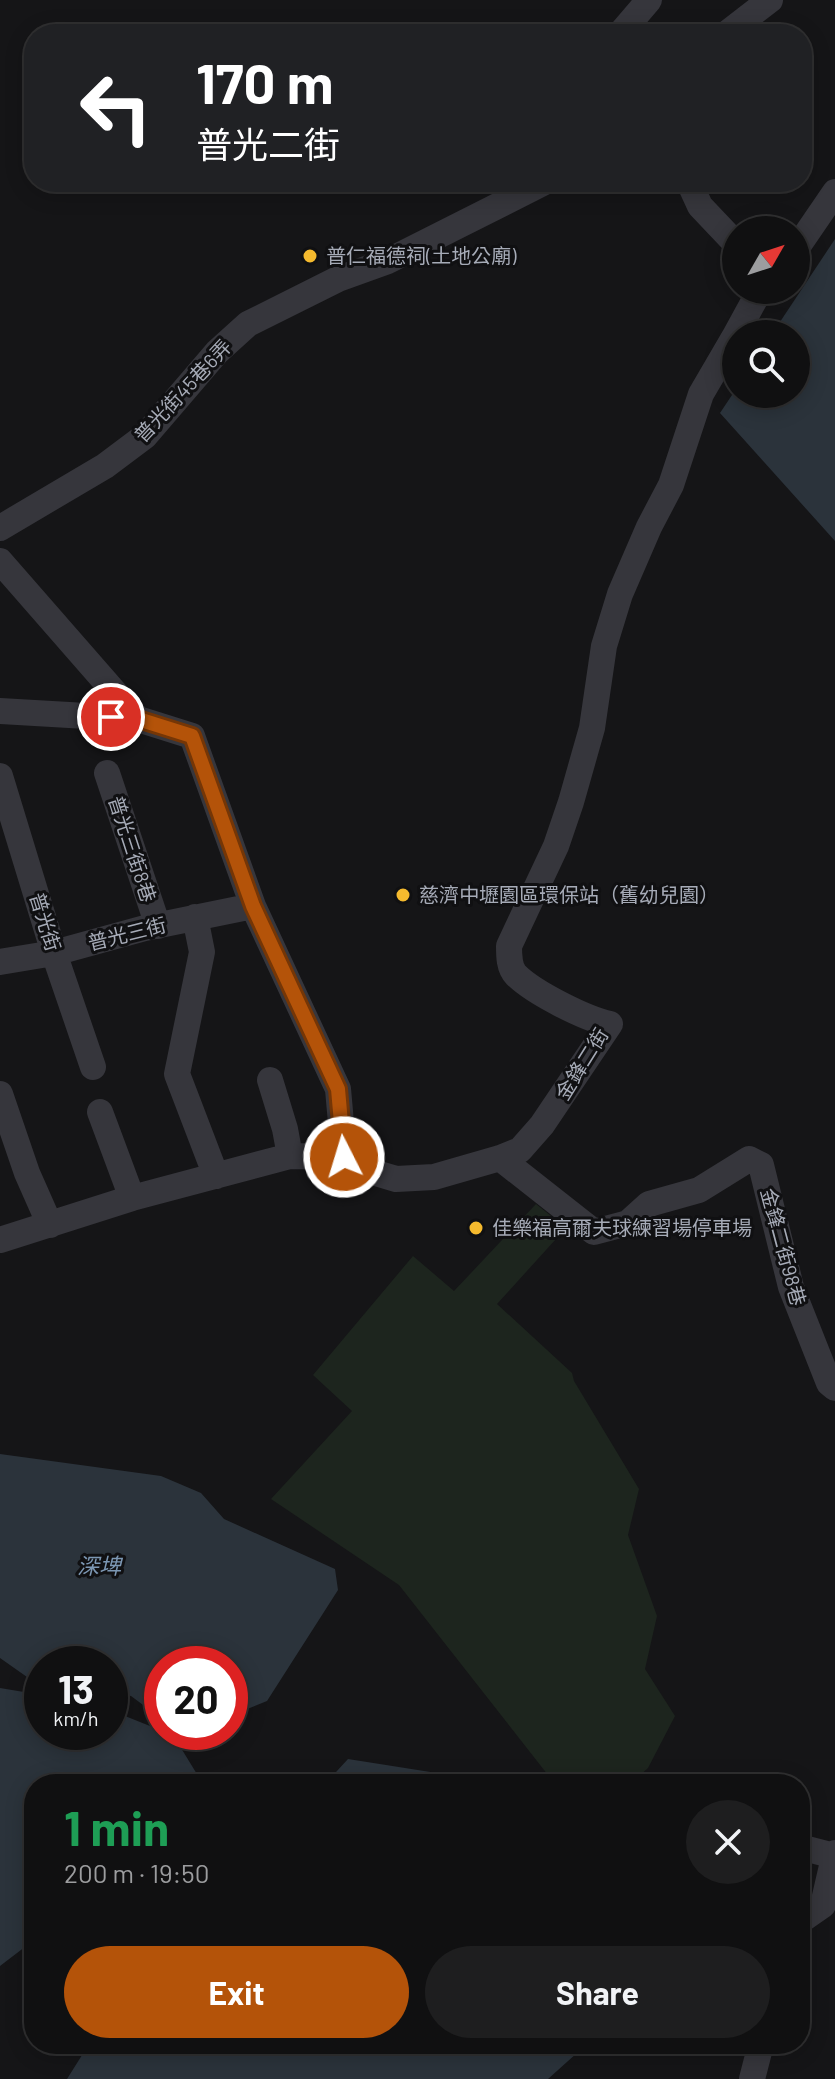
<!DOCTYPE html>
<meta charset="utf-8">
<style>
:root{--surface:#101011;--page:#1e1e1f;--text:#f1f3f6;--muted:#9c9d9f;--line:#303031;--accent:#b45309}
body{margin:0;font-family:Barlow,"Noto Sans TC",sans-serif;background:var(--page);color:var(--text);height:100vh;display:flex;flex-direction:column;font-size:30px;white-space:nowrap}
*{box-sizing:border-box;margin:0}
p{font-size:26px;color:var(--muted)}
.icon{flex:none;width:44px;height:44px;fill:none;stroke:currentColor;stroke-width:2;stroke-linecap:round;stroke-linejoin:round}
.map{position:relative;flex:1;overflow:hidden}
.sheet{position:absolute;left:24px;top:1774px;width:786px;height:280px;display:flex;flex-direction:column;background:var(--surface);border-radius:32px;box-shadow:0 4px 20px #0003,0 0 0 2px var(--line)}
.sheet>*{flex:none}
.banner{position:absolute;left:24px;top:24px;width:788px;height:168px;border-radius:32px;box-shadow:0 4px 20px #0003,0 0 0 2px var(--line);background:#202124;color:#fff;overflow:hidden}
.needle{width:52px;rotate:51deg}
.tools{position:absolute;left:722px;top:216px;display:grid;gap:16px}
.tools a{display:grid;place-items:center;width:88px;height:88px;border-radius:50%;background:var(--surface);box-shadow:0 4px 20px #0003,0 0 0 2px var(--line);font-size:40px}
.speed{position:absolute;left:24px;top:1646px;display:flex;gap:16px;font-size:40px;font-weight:700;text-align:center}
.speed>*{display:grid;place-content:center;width:104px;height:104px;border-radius:50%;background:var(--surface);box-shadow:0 4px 20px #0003,0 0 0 2px var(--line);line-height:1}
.speed small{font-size:20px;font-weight:400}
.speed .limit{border:12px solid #d22;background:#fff;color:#111}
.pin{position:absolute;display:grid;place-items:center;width:68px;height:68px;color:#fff;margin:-34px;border:4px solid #fff;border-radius:50%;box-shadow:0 2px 8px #0007}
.me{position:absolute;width:88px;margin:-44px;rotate:355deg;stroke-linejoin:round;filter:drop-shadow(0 0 6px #0008)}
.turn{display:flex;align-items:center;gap:28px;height:168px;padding:0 40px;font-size:36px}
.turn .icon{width:104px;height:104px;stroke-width:2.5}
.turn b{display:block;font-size:56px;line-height:68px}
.round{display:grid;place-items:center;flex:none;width:84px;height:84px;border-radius:42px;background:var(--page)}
.overview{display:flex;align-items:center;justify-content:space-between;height:136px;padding:0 40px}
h1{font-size:48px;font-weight:700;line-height:60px;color:#1e9e55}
.cta{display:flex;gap:16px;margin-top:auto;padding:16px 40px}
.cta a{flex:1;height:92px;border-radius:48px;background:var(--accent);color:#fff;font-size:32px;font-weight:700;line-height:92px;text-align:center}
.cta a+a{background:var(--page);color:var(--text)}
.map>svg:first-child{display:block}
.green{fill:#1d251e}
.water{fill:#2b333b}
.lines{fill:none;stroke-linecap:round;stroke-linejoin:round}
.minor{stroke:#36363c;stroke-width:26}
.route-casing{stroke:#753606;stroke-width:20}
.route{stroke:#b45309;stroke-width:14}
.poi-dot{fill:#f5ba2e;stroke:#101012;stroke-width:3}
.labels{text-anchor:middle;stroke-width:6;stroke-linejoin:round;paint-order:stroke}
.poi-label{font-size:20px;fill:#a6abb7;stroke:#101012;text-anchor:start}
.street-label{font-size:20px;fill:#a6abb7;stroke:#101012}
.water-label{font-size:22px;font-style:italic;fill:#7c97b3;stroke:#101012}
</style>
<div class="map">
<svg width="835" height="2079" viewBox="0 0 835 2079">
<rect width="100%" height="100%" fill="#151517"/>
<path class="green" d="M536 1204 566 1228 497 1304 572 1373 574 1381 639 1489 628 1535 657 1616 645 1669 675 1716 648 1768 630 1784H555L399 1585 271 1499 352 1411 313 1375 413 1256 454 1291Z"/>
<path class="water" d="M835 239V541L720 413 736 389V394H796V334H772Z
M0 1454 161 1476 201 1493 224 1519 335 1569 338 1590 267 1701 230 1716V1664H162V1719L131 1696 110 1692V1664H42V1680L27 1677 0 1658Z
M0 1688 42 1695V1732H110V1710L155 1728 181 1748 203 1784H34V1940L0 1966Z
M348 1759 443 1774 459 1784H325Z
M89 2044H587L548 2079H67Z"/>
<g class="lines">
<path class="minor" d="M620 34 649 0
M726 34 770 0
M689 182 700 206 736 244
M796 249 835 192
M736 334 760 290
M0 528 105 466 145 436 217 352 248 324 338 279 388 261 545 182
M0 561 138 719
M0 711 138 719 192 736 253 906 338 1089 344 1157
M107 773 158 926
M0 776 54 953 93 1067
M195 917 202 952 177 1074 216 1176
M0 962 54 953 145 928 253 906
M270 1080 285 1129 290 1156
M0 1094 27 1173 50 1225
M100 1112 132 1198
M500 1158 594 1232 628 1223 649 1204 699 1190 749 1159 761 1165 791 1287 829 1383 835 1388
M0 1240 132 1198 290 1156 344 1157 376 1173 396 1179 434 1177 500 1158 520 1150 542 1125 610 1024C586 1019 534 993 516 975 509 968 509 956 509 946L556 846 571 802 592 728 604 646 620 594 649 527 671 485 701 394 736 334
M800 1847 834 1856
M800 1921 823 1905 835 1853
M752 2079 761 2044"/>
</g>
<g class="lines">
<defs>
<path id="route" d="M111 717 138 719 192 736 253 906 338 1089 344 1157"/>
</defs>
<use href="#route" class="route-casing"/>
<use href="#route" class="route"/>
</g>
<g class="poi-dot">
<circle cx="310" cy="256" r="8"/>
<circle cx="403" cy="895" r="8"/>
<circle cx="476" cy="1228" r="8"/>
</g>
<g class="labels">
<g class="poi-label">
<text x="326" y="263">普仁福德祠(土地公廟)</text>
<text x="419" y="902">慈濟中壢園區環保站（舊幼兒園）</text>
<text x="492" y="1235">佳樂福高爾夫球練習場停車場</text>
</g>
<g class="street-label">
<text transform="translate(183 391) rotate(-47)" y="7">普光街45巷6弄</text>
<text transform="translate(132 849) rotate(72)" y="7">普光三街8巷</text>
<text transform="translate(45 922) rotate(73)" y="7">普光街</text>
<text transform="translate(127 934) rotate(-14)" y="7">普光三街</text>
<text transform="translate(582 1064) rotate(-58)" y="7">金鋒二街</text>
<text transform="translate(783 1247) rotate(75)" y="7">金鋒二街98巷</text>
</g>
<g class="water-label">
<text x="99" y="1574">深埤</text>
</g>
</g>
</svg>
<div class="tools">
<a><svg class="needle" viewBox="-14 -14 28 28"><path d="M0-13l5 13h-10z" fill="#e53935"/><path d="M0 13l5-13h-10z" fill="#9c9d9f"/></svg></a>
<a><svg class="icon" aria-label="search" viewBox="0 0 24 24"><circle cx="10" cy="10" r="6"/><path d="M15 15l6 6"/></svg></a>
</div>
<div class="speed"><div>13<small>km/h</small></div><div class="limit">20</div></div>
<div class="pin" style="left:111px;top:717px;background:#d93025"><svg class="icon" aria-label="arrive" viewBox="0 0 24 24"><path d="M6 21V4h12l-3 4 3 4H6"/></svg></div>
<svg class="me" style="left:344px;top:1157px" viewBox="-20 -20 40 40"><circle r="17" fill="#b45309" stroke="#fff" stroke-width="3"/><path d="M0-11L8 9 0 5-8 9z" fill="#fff"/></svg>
<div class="banner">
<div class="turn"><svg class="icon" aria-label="left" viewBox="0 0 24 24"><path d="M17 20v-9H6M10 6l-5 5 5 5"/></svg><div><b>170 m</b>普光二街</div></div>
</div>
<section class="sheet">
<div class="overview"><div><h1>1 min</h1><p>200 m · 19:50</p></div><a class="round"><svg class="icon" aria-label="close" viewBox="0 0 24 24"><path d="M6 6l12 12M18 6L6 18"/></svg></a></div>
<div class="cta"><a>Exit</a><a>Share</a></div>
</section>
</div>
